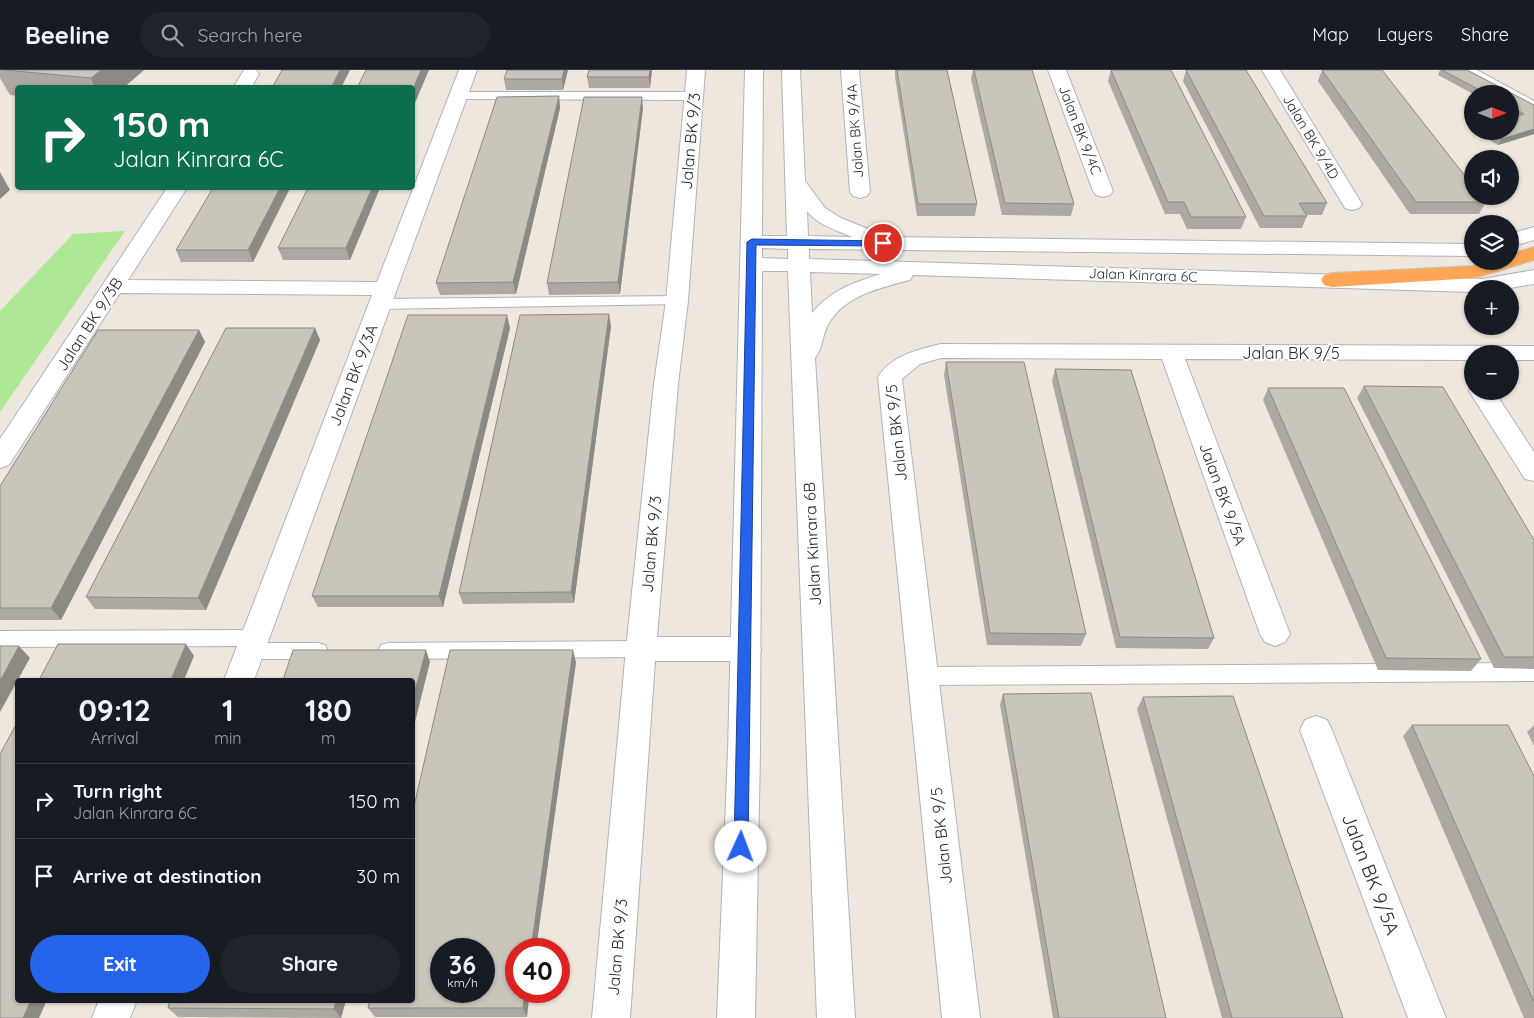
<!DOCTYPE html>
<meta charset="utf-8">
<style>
:root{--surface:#171b24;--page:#20242c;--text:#f1f3f6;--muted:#9ea1a6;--line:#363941;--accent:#2563eb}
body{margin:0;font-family:Quicksand,sans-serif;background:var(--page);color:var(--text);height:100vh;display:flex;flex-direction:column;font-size:19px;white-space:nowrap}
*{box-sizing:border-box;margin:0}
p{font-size:16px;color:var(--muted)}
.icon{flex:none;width:28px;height:28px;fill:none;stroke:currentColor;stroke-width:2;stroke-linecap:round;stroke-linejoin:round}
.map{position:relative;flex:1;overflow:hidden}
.side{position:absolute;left:15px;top:608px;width:400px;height:325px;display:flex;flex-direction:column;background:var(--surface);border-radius:5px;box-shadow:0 1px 4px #0004}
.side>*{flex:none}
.hud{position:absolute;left:15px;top:15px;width:400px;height:105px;border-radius:5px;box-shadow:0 1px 4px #0004;background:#0b6e4f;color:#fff;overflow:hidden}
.needle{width:32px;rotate:90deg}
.fabs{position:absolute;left:1464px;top:15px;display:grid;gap:10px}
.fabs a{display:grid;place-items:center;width:55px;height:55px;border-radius:50%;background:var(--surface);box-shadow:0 1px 4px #0004;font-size:25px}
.speed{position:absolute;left:430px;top:868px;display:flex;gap:10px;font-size:25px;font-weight:700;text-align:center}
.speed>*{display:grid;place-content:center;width:65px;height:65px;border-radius:50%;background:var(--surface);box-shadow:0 1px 4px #0004;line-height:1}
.speed small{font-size:12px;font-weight:400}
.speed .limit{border:8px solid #d22;background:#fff;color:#111}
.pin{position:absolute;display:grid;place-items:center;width:42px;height:42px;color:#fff;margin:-21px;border:2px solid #fff;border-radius:50%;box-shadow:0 1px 5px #0007}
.me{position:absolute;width:55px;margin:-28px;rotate:2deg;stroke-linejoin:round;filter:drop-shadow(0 0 4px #0008)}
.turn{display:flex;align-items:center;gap:18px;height:105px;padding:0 15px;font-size:22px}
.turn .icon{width:65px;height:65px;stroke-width:2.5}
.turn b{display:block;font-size:35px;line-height:42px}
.eta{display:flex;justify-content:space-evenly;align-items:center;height:85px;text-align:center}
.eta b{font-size:30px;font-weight:700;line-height:35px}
.action{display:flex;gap:10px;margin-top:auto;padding:10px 15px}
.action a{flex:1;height:58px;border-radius:30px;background:var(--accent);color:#fff;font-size:20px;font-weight:700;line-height:58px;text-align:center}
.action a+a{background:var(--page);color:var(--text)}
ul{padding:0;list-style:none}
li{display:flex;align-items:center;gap:15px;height:75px;padding:0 15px;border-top:1px solid var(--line)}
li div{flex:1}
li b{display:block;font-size:19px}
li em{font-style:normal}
header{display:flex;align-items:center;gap:30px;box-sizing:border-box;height:70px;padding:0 25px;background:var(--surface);border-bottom:1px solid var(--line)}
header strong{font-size:24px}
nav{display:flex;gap:28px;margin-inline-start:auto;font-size:18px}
.search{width:350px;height:45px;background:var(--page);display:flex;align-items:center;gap:12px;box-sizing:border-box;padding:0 18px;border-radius:28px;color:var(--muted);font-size:19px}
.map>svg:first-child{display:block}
.green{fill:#aee895}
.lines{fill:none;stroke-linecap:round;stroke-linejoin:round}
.lane-casing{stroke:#b1b2c0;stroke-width:2}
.street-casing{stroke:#b1b2c0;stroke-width:2}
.secondary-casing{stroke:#b1b2c0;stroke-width:2}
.highway-casing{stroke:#c8c8c8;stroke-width:2}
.lane{fill:#fff;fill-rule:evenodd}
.street{fill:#fff;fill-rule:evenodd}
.secondary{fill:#fff;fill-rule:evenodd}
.highway{fill:#ffa757;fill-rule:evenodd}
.wall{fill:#ada9a1}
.shaded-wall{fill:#8d8a83}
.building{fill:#c9c5bb;stroke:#8d8a83;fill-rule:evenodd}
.route{fill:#2563eb;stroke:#184099}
.labels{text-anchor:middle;stroke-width:4;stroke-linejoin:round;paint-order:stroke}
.far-street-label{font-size:14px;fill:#2b2b2b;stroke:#fff}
.street-label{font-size:16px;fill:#2b2b2b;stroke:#fff}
.near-street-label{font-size:19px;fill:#2b2b2b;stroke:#fff}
</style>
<header>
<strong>Beeline</strong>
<div class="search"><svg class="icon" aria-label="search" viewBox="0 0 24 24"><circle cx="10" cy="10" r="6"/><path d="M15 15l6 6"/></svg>Search here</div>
<nav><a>Map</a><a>Layers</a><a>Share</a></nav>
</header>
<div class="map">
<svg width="1534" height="948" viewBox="0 0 1534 948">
<rect width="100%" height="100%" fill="#eee7dd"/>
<path class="green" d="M125 161 0 342V241L73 164Z"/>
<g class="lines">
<defs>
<path id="lane" d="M1462 0H1477L1534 31V40L1510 28V24H1503Z
M458 22H694L700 26 694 30 454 29 452 26 454 23Z
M677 226 682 228 685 231 682 234 379 239 374 237 371 234 374 231 379 229Z
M254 560 261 562 264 568 262 573H318L325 575 328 581 325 587 318 589H249L242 587 239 581 241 576 0 577V561Z
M641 571 648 573 651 579 648 585 641 587 388 589 381 587 378 581 381 575 388 573Z
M1534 593V611L923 615 916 612 913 606 916 600 923 597Z"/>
<path id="street" d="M244 0H256L259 4 251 18H233Z
M459 0H477L254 610H224L372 225 120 223 9 395 0 398V369L167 118H187L128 210 377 212Z
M687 0H705L688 231 678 314 657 567H746L757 570 761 579 757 588 746 591H655L630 948H592L626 579 654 314 666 231Z
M841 0H859L870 122 867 126 860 128 853 126 850 122Z
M1048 0H1066L1113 121 1110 125 1103 127 1096 125 1093 121Z
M1262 0H1280L1362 134 1359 138 1352 140 1345 138Z
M941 274 1534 276V290H1510V284H1472V290L1185 289 1290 564 1285 572 1275 576 1265 572 1260 564 1162 289 941 288 920 294 902 309 980 948H942L878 307C892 285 917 280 941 274Z
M1472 315V321H1494L1534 382V411L1525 409 1469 321Z
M1316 646 1327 650 1332 660 1446 948H1408L1300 660 1305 650Z
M99 930H137L130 948H92Z"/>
<path id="secondary" d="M745 0H763L762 166H787L782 0H800L805 111 825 138 841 148 878 163 881 167 1472 174V186L809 179V189L1482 209 1534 200V214L1504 219H1472V222L913 205 910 210C882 217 844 226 829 253 822 264 823 279 815 288L855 948H817L788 201H762L760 681 755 948H717L728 681ZM807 141C817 155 837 160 852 167L808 166ZM762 178 788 179V189L762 188ZM810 202 881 204C854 212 830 221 812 243Z
M1534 157V170L1510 177V164Z"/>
<path id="highway" d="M1534 177V190L1475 208 1332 217 1324 215 1321 210 1324 205 1332 203 1473 196 1486 191H1510V184Z"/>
</defs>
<use href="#lane" class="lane-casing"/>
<use href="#street" class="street-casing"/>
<use href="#secondary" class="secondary-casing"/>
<use href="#highway" class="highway-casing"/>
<use href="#lane" class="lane"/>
<use href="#street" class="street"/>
<use href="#secondary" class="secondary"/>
<use href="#highway" class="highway"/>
</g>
<path class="wall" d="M0 0H144L123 18H18V26L10 25 0 8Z
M568 0 563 20H506L504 9Z
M589 0H652L650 18H589L587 7Z
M895 0H947L977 134 975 146H917L895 7Z
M973 0H1032L1074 134 1071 146 1002 145 971 9Z
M1111 0 1246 147 1241 159H1187L1180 144H1165L1108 11Z
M1186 0 1327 133 1322 145H1306L1307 146 1302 158H1260L1183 11Z
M1322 0H1382L1486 132 1479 144H1410L1318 11Z
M1440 0H1467L1534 35V64L1498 75 1477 63 1478 61H1510L1515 46 1510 44V24H1473L1438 5Z
M559 26 560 38 516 224 440 225 436 213Z
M643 38 620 224 549 225 547 213Z
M290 118 253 192H181L176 180Z
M380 118 350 190H283L278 178Z
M611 256 574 533 463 534 459 523Z
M315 258 320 270 206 540 95 539 86 527Z
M510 258 443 537H318L312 526Z
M199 260 205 272 61 550H0V416Z
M946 292 1086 564 1081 576 987 575 944 305Z
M1055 299 1214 568 1208 579 1116 578 1052 311Z
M1364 316 1534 470V599L1494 598 1357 328Z
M1268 318 1481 589 1471 601 1378 600 1263 330Z
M576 592 536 879H516L527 947H375L368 938Z
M1003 624 1166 948H1053L1000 635Z
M1143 627 1343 948H1222L1137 639Z
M1412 655 1534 706V948H1524L1403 666Z
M1534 655V676L1527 662Z
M170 930H346L341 948 178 947 168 938Z"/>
<path class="shaded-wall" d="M101 0H144L123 18H95L91 8Z
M340 0H350L341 18H331Z
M421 0H429L412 40V21Z
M564 0H568L563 20 562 9Z
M650 0H652L650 18 649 7Z
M559 26 560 38 516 224 513 212Z
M642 27 643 38 620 224 618 212Z
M1534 59V64L1498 75 1502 69Z
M0 102 10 120 0 129Z
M280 118H290L253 192 248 180Z
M372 118H380L350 190 346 178Z
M609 244 611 256 574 533 571 522Z
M507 245 510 258 443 537 439 526Z
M315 258 320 270 206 540 198 528Z
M199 260 205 272 61 550 51 538Z
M186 574 194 586 184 610H171Z
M19 576 30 588 0 642V611Z
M426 580 430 592 412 664V632Z
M573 580 576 592 536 879H531Z
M525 921H530L527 947 523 938Z
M31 930H47L39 948H23Z
M336 930H346L341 948 334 939Z"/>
<path class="building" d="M5 0H101L91 8Z
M282 0H340L331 18H272Z
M366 0H421L412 21V18H357Z
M507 0H564L562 9H504Z
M589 0H650L649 7H587Z
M897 0H947L977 134H918Z
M974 0H1032L1074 134 1005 133Z
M1111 0H1171L1246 147H1191L1184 132H1168Z
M1186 0H1246L1327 133H1299L1307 146H1264Z
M1322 0H1382L1472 115V126H1481L1486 132H1416Z
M1442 0H1467L1534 35V59L1502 69 1488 61H1510V48L1524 44 1510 36V24H1487Z
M559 26 513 212 436 213 497 27Z
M584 27H642L618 212 547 213Z
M213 118H280L248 180H176Z
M308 118H372L346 178H278Z
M609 244 571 522 459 523 520 245Z
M408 245H507L439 526H312Z
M226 258H315L198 528 86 527Z
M98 260H199L51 538H0V416Z
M946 292H1024L1086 564 990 563Z
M1055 299 1131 300 1214 568 1120 567Z
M1364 316 1443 317 1534 470V587H1504Z
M1268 318H1344L1481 589 1386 588Z
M58 574H186L171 610H39Z
M0 576H19L0 611Z
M293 580H426L412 632V610H283Z
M450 580H573L531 879H516V921H525L523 938H368L370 930H412V745ZM441 879H484V921H441Z
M1091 623 1166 948H1059L1003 624Z
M1233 626 1343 948H1232L1143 627Z
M18 651V930H31L23 948H0V684Z
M1412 655H1508L1534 706V932Z
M170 930H336L334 939 168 938Z"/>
<path class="route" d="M752 169 883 171 887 173 883 176 756 175 748 777 746 782 741 784 736 782 734 777 747 172Z"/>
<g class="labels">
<g class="far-street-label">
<text transform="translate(1080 60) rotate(69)" y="5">Jalan BK 9/4C</text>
<text transform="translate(855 61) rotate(-94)" y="5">Jalan BK 9/4A</text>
<text transform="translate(1311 67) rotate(59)" y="5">Jalan BK 9/4D</text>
<text transform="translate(1143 205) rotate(2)" y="5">Jalan Kinrara 6C</text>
</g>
<g class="street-label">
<text transform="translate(690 71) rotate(-85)" y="6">Jalan BK 9/3</text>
<text transform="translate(89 254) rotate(-57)" y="6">Jalan BK 9/3B</text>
<text x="1291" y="289">Jalan BK 9/5</text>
<text transform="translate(353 305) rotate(-69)" y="6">Jalan BK 9/3A</text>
<text transform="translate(896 363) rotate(-96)" y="6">Jalan BK 9/5</text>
<text transform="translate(1223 424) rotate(70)" y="6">Jalan BK 9/5A</text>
<text transform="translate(651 474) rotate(-85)" y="6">Jalan BK 9/3</text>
<text transform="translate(812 474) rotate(-93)" y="6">Jalan Kinrara 6B</text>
<text transform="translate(941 766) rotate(-96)" y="6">Jalan BK 9/5</text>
<text transform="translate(617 877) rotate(-85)" y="6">Jalan BK 9/3</text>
</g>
<g class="near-street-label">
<text transform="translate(1371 804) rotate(69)" y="7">Jalan BK 9/5A</text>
</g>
</g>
</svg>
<div class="fabs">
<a><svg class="needle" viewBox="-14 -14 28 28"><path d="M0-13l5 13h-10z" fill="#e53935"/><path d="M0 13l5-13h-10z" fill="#9ea1a6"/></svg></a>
<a><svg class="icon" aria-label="sound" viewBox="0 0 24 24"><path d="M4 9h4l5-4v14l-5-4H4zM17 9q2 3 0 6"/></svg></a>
<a><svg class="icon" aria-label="layers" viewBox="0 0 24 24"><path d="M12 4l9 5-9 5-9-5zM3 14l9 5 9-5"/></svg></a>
<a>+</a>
<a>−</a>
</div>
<div class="speed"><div>36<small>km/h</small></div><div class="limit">40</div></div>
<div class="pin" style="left:883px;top:173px;background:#d93025"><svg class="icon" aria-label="arrive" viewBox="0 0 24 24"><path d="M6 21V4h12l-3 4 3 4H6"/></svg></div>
<svg class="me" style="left:741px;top:777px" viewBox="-20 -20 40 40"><circle r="19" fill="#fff"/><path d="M0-13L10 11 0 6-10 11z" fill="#2563eb"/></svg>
<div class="hud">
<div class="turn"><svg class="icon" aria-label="right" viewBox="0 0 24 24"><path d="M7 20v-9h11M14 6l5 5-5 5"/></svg><div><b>150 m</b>Jalan Kinrara 6C</div></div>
</div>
<section class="side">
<div class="eta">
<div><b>09:12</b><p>Arrival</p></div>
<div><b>1</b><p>min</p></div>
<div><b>180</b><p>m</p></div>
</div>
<ul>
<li><svg class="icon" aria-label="right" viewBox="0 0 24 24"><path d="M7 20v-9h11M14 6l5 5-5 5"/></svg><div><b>Turn right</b><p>Jalan Kinrara 6C</p></div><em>150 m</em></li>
<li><svg class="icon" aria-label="arrive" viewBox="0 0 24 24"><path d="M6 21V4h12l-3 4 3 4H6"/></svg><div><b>Arrive at destination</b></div><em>30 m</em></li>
</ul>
<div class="action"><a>Exit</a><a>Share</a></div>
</section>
</div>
